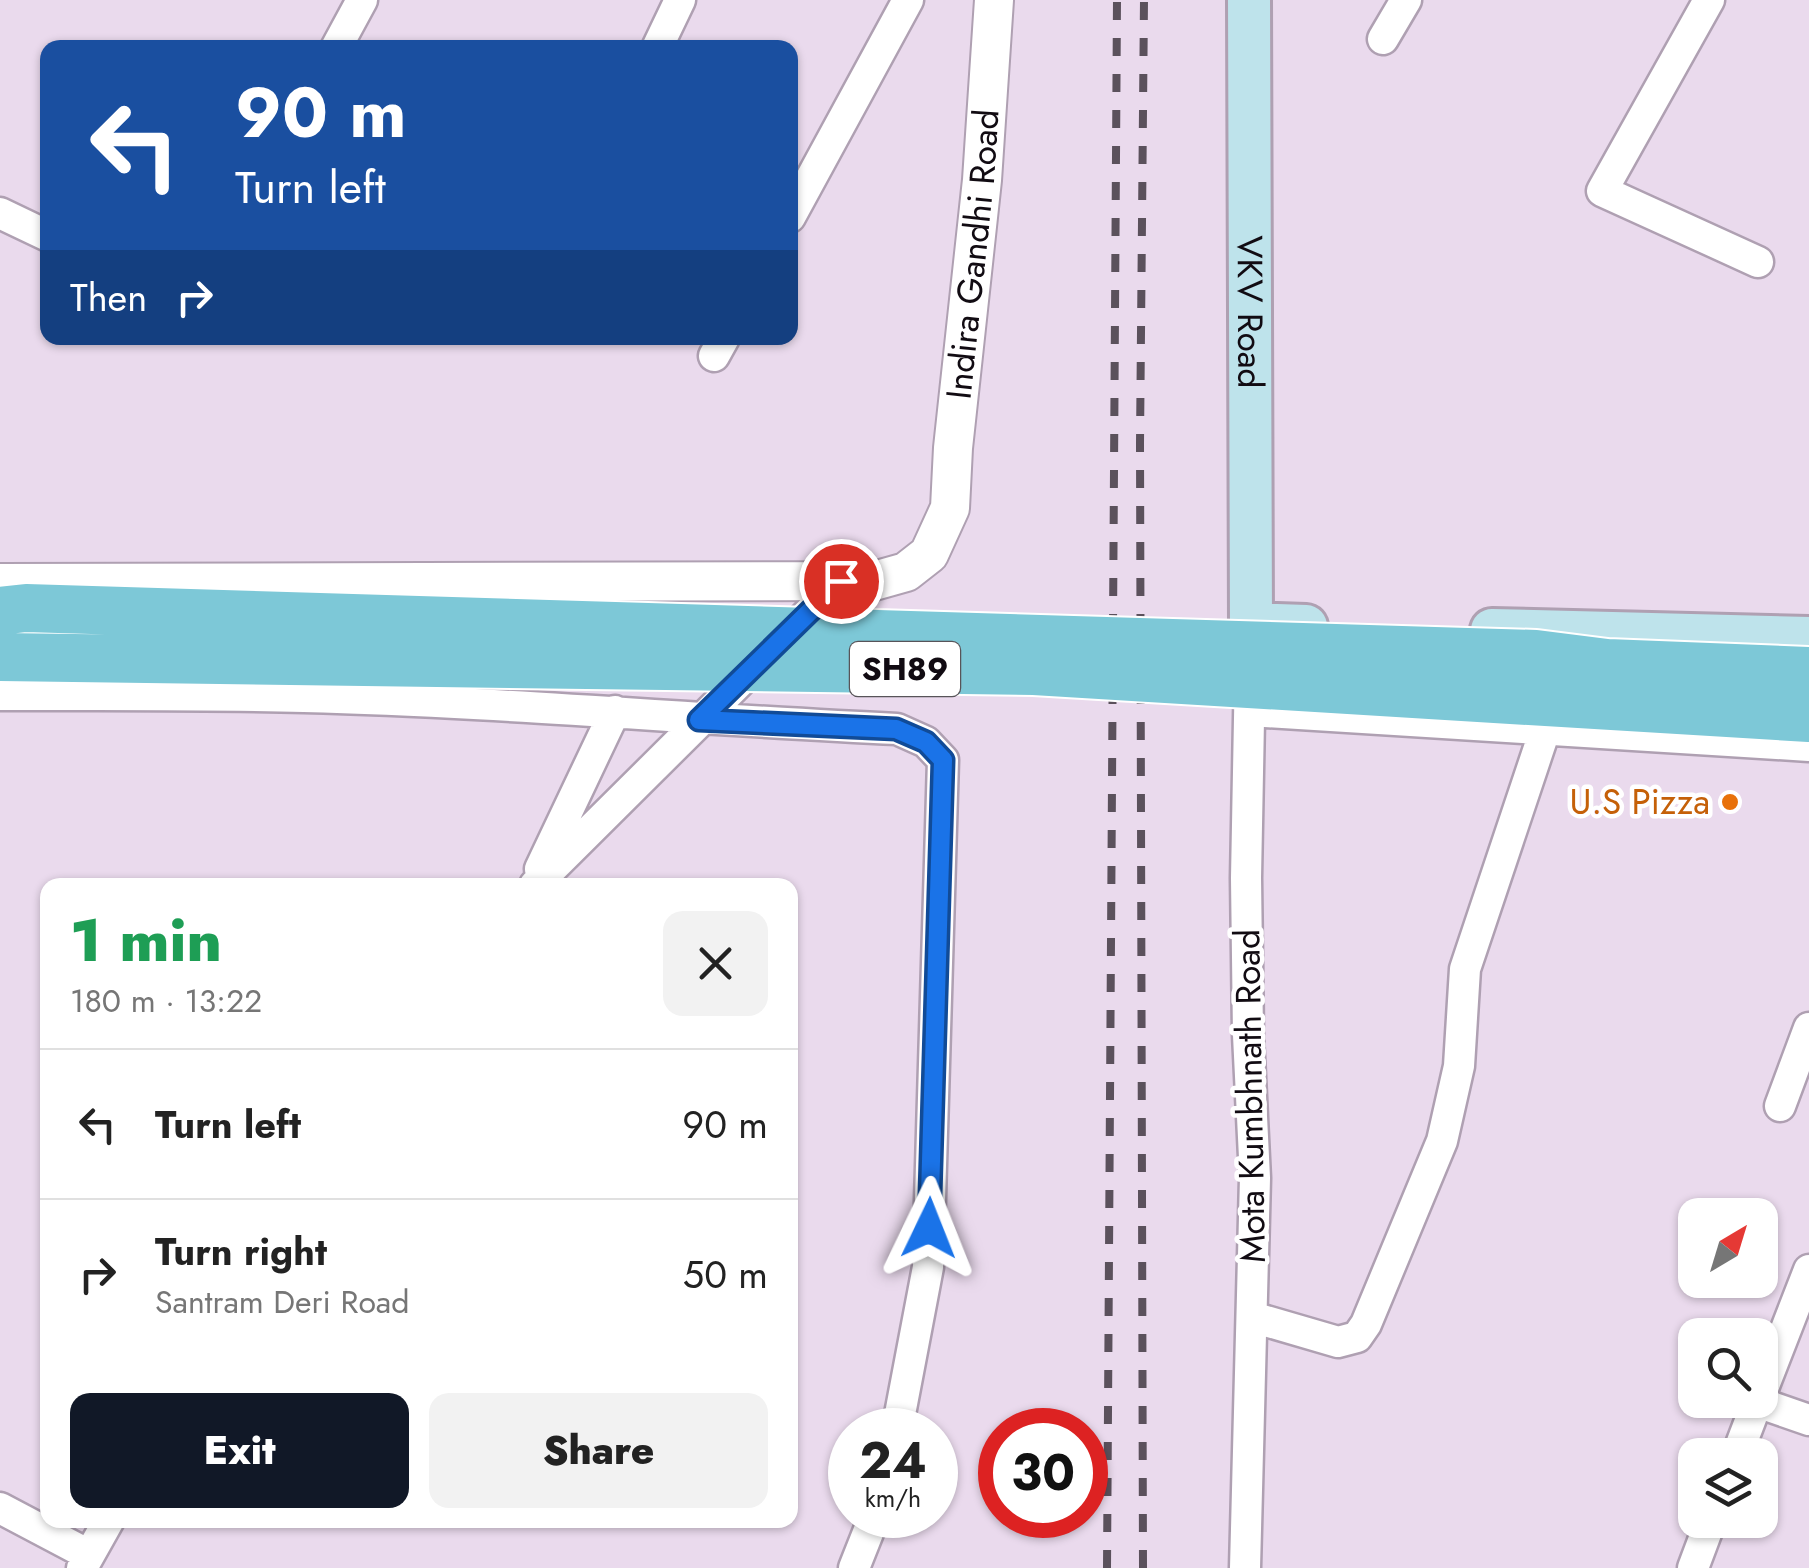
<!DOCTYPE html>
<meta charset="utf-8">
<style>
:root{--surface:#fff;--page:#f2f2f2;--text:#222;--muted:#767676;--line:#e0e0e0;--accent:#111827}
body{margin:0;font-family:Jost,sans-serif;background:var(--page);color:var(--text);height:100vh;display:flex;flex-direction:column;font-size:38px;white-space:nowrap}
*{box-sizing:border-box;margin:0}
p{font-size:32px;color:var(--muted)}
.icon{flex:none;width:55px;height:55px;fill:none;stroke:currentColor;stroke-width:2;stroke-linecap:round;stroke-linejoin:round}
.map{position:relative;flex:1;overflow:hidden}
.drawer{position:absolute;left:40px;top:878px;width:758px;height:650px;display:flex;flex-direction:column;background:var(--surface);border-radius:20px;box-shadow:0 2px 8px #0004}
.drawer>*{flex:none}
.guide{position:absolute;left:40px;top:40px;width:758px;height:305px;border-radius:20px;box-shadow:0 2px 8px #0004;background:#1a4fa0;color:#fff;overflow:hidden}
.needle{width:65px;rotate:38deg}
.controls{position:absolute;left:1678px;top:1198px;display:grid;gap:20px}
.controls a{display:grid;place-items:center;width:100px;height:100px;border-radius:20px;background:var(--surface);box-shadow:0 2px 8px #0004;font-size:50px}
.speed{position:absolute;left:828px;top:1408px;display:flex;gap:20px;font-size:50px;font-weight:700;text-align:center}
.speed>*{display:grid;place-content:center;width:130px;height:130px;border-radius:50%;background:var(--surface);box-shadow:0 2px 8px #0004;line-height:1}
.speed small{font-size:25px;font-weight:400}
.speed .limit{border:15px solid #d22;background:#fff;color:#111}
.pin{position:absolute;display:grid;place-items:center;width:85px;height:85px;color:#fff;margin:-42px;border:5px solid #fff;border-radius:50%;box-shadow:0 2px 10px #0007}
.me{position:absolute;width:110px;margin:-55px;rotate:2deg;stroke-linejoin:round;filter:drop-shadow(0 0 8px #0008)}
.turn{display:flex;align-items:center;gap:35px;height:210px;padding:0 30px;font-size:45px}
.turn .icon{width:130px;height:130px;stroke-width:2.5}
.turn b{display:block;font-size:70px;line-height:85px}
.then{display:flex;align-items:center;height:95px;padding:0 30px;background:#0003;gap:20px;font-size:38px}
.round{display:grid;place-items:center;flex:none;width:105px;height:105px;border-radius:20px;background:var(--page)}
.overview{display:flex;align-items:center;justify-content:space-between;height:170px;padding:0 30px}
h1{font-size:60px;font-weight:800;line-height:75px;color:#1e9e55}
.action{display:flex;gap:20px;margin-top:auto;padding:20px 30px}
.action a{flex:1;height:115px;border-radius:20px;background:var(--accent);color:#fff;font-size:40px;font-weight:800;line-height:115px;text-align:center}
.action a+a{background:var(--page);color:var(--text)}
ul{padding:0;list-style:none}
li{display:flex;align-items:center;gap:30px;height:150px;padding:0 30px;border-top:2px solid var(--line)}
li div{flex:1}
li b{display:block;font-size:38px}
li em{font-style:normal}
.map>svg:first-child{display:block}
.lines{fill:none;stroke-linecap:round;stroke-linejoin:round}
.minor-casing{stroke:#afa0b2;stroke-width:35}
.tertiary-casing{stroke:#afa0b2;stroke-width:42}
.secondary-casing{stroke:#afa0b2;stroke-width:48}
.minor{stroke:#fff;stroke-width:30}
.tertiary{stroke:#fff;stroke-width:38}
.secondary{stroke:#bee3eb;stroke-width:42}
.rail{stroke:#5b515c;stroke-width:8;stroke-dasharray:18 18;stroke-linecap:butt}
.primary-bridge-casing{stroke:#fff;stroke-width:52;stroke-linecap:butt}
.primary-bridge{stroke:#7dc8d7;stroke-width:48}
.route-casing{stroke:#114b97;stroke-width:25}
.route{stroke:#1a73e8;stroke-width:18}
.food-dot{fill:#e8710a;stroke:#fff;stroke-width:4}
.labels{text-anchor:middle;stroke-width:9;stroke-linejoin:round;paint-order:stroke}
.shield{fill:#fff;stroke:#585459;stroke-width:2.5}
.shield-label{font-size:32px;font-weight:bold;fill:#110b12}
.street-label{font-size:35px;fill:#110b12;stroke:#fff}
.food-label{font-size:35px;fill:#c56008;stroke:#fff;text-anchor:end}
</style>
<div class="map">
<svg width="1809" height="1568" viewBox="0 0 1809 1568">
<rect width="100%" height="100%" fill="#eadaed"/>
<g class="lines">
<defs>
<path id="minor" d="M1709 0 1602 191 1758 262
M1383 39 1406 0
M336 48 362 0
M657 48 680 0
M0 213 48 236
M790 217 908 0
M714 356 724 338
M0 695C101 695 203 694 304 697 502 702 699 720 897 729L926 742 943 760 928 1267 897 1430
M1250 711 1809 746
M540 869 615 711
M535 885 841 581
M1780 1106 1809 1028
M1252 1317 1338 1342 1357 1337 1366 1324 1442 1141 1459 1066 1465 969 1545 730
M1760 1396 1809 1270
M1757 1402 1809 1420
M1737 1455 1758 1400
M0 1508 89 1555
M82 1568 109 1520
M854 1568 875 1515
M1245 1568 1255 1178 1248 1035 1246 878 1250 666
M1693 1568 1711 1520"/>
<g id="tertiary">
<path id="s1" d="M0 583 874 581 906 572 929 554 950 508 953 448 982 180 994 0"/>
</g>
<g id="secondary">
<path id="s2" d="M1249 0 1251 624 1306 626"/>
<path d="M1492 630 1809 638"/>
</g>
</defs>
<use href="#minor" class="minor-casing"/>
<use href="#tertiary" class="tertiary-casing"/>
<use href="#secondary" class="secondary-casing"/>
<use href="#minor" class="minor"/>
<use href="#tertiary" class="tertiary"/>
<use href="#secondary" class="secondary"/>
<path class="rail" d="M1107 1568 1117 0
M1143 1568 1140 443 1144 0"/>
<defs>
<path id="primary-bridge" d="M0 611 26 608 1536 654 1607 663 1809 671
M0 657 1034 671 1809 718"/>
</defs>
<use href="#primary-bridge" class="primary-bridge-casing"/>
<use href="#primary-bridge" class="primary-bridge"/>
</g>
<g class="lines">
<defs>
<path id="route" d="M841 581 699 720 896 729 926 742 943 760 929 1228"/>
</defs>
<use href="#route" class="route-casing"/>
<use href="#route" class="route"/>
</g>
<circle class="food-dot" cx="1730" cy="802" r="10"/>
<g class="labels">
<rect class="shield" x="850" y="642" width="110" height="54" rx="8"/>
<g class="shield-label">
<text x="905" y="680">SH89</text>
</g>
<g class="street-label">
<text dy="12" stroke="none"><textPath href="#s1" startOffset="1242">Indira Gandhi Road</textPath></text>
<text dy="12" stroke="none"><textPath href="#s2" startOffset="312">VKV Road</textPath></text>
<text transform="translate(1250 1096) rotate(-91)" y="12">Mota Kumbhnath Road</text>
</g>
<g class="food-label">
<text x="1710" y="814">U.S Pizza</text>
</g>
</g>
</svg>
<div class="controls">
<a><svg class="needle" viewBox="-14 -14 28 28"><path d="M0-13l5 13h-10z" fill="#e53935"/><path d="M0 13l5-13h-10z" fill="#767676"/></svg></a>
<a><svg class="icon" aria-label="search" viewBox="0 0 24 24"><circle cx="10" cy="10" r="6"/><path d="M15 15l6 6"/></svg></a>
<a><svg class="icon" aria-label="layers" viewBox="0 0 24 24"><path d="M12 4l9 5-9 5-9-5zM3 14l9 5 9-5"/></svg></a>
</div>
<div class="speed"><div>24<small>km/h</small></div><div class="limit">30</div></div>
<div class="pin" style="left:841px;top:581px;background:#d93025"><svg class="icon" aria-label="arrive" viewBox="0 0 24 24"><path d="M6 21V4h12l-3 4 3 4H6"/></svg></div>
<svg class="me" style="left:929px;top:1228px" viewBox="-20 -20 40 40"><path d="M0-17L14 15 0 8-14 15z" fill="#1a73e8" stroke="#fff" stroke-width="4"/></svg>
<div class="guide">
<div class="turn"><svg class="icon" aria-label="left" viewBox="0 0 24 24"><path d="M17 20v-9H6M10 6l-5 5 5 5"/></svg><div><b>90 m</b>Turn left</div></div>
<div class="then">Then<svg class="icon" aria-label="right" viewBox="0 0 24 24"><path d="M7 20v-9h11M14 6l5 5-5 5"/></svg></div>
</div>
<section class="drawer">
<div class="overview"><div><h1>1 min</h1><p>180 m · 13:22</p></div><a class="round"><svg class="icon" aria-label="close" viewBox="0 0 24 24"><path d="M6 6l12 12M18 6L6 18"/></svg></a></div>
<ul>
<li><svg class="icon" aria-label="left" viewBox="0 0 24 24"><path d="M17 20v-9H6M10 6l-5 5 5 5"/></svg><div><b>Turn left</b></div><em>90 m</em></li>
<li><svg class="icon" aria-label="right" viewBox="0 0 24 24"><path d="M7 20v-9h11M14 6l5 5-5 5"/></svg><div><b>Turn right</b><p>Santram Deri Road</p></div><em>50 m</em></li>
</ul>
<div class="action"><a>Exit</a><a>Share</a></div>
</section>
</div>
